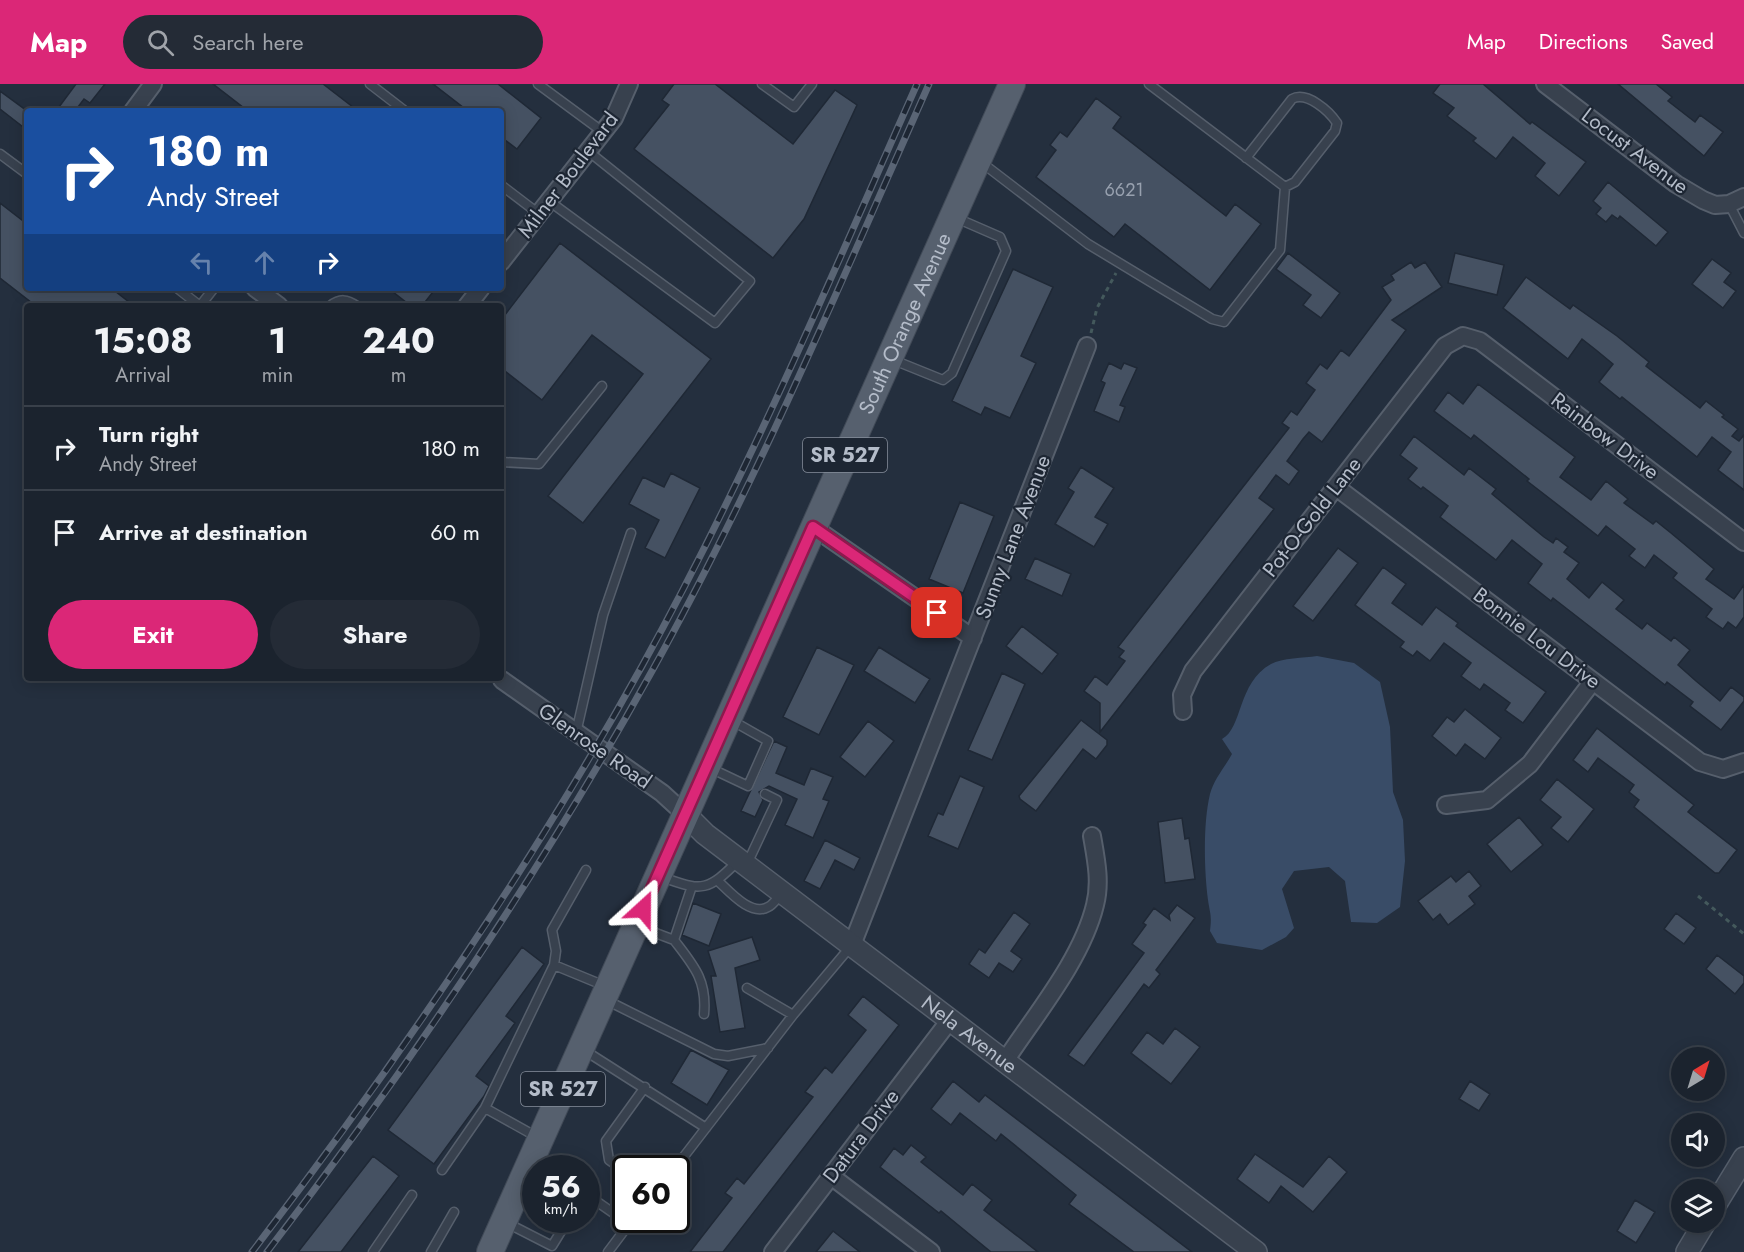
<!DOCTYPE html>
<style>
:root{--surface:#1b232e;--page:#242b36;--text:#f1f3f6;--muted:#a0a4aa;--line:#39404a;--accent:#db2777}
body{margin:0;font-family:Jost,sans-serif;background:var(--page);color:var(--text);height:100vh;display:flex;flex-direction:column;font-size:22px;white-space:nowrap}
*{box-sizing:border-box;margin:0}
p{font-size:20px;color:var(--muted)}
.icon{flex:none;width:33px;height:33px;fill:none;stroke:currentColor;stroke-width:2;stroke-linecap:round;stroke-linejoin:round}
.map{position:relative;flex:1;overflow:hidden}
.drawer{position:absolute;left:24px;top:219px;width:480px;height:378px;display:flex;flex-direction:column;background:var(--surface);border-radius:6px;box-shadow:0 3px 15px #0003,0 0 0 2px var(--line)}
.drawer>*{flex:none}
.top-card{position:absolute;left:24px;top:24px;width:480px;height:183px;border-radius:6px;box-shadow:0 3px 15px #0003,0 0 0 2px var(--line);background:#1a4fa0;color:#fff;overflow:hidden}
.needle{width:39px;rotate:38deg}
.controls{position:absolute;left:1671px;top:963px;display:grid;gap:12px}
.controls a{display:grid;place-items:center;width:54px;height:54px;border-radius:50%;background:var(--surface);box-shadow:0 3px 15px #0003,0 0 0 2px var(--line);font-size:30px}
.speed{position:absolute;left:522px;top:1071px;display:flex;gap:12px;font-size:30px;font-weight:700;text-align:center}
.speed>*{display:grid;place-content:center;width:78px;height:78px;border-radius:50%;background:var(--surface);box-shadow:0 3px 15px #0003,0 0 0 2px var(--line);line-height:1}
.speed small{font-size:15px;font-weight:400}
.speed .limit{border:3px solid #111;border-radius:9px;background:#fff;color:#111}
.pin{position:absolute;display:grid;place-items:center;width:51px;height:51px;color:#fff;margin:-26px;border-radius:12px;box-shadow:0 3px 9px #0006}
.me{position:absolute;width:66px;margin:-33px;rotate:24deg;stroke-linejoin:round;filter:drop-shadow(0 0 4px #0008)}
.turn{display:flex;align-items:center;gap:21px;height:126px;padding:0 24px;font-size:27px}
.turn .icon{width:78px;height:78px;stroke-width:2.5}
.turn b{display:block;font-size:42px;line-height:51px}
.lanes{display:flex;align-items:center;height:57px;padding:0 24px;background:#0003;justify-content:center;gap:30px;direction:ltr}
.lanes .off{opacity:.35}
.eta{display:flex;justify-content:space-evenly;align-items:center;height:102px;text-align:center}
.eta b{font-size:36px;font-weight:700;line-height:42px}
.primary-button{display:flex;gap:12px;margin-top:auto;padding:12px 24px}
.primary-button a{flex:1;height:69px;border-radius:36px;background:var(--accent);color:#fff;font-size:24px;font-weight:700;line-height:69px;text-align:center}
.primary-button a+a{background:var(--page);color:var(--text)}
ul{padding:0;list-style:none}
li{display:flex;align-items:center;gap:18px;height:84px;padding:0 24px;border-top:2px solid var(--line)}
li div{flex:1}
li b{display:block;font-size:22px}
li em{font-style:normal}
header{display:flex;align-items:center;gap:36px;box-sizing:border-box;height:84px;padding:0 30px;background:var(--accent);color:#fff}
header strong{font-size:28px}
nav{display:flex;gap:33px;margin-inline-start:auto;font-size:21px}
.search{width:420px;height:54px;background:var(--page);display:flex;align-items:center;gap:15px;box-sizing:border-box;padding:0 21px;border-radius:33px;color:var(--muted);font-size:22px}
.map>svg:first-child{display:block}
.water{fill:#394c67}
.building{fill:#455162;stroke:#1f2835;stroke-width:1.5}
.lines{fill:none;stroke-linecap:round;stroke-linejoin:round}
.service-casing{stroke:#565f6c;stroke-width:11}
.minor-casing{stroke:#565f6c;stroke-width:20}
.tertiary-casing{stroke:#565f6c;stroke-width:24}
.primary-casing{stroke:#414a57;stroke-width:28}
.path{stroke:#44595c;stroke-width:3;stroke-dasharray:4.5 4.5;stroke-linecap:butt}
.service{stroke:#38414e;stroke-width:8}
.minor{stroke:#38414e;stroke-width:16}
.tertiary{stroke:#38414e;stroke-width:21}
.primary{stroke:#56606e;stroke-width:26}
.rail-casing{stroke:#5a6575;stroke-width:7}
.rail{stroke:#1d2633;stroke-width:4.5;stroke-dasharray:14;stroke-linecap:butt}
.route-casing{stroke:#8e194d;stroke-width:15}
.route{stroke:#db2777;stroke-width:10}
.labels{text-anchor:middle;stroke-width:4.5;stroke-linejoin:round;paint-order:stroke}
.number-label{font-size:18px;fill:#98a1af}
.shield{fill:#1d2633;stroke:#878f9c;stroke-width:1.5}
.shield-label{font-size:20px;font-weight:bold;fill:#b4bcc9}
.street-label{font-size:21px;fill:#b4bcc9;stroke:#1d2633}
</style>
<header>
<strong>Map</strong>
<div class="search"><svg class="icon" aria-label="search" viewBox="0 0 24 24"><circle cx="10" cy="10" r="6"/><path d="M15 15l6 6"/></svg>Search here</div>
<nav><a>Map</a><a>Directions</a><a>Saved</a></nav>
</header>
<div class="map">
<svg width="1744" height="1168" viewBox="0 0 1744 1168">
<rect width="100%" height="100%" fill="#242f3e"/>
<path class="water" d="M1317 572 1354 579 1380 598 1390 643 1393 708 1403 736 1405 777 1400 823 1377 839 1351 838 1345 797 1329 783 1294 787 1282 805 1294 844 1286 853 1262 866 1217 859 1210 847C1212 831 1210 830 1208 816 1204 786 1203 739 1210 710 1214 695 1225 683 1232 670L1222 655C1243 644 1237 599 1271 580 1282 574 1304 574 1317 572Z"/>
<path class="building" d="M76 0H105L90 19 84 15 75 27H56Z
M213 0H323L358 27H248Z
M433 0H498L541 34 517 65 501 53V27H468Z
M674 0H715L793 60 835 6 857 21 804 135 773 174 634 65 669 21 662 16Z
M1440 0H1483L1530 40 1532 38 1586 78 1559 112 1535 92 1545 79 1513 53 1496 75 1473 57 1476 54 1447 32 1454 24 1433 9Z
M1618 0H1656L1672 13 1668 17 1695 38 1700 31 1723 48 1704 72Z
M0 7 27 27V46L0 25Z
M1096 14 1121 33 1113 44 1226 132 1235 120 1261 140 1210 206 1125 140 1114 153 1036 93 1056 66 1050 61 1060 48 1067 53Z
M1608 98 1668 148 1656 162 1620 132 1618 135 1612 131 1606 138 1596 130 1601 124 1593 117Z
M0 119 27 140V204H111L134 222H36L0 194Z
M560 159 711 275 583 439 548 412 643 290 592 251 542 316 501 284V236Z
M1288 169 1340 209 1321 234 1303 221 1311 211 1276 185Z
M1455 169 1504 181 1497 211 1448 199Z
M1712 175 1731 189 1724 198 1736 207 1723 224 1692 200Z
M1411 178 1415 184 1425 178 1442 203 1392 236 1406 246 1322 358 1309 348 1303 355 1287 377 1299 387 1289 401 1276 391 1259 414 1274 425 1100 648V619L1084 607 1095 592 1107 601 1125 577 1119 573 1124 567 1118 563 1289 344 1282 339 1291 327 1297 331 1315 306 1306 299 1320 280 1327 285 1341 266 1349 272 1391 216 1382 203 1394 196 1391 191Z
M1013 185 1053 203 1021 272 1036 279 1010 334 985 323 981 331 952 317Z
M1526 193 1570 225 1573 221 1617 252 1649 278 1646 282 1700 324 1706 317 1724 331 1722 333 1738 345 1732 352 1739 357 1744 351V406L1718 386 1731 368 1712 353 1697 373 1622 313 1620 315 1599 298 1613 280 1596 266 1582 255 1568 275 1503 224Z
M388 204H436L422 222H411Z
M1109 279 1121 285 1124 279 1137 284 1120 321 1125 323 1119 338 1094 327 1105 299 1101 297Z
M1478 300 1575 373 1560 393 1591 416 1606 397 1628 415 1624 419 1653 440 1656 437 1671 449 1714 485 1706 495 1734 515 1744 501V533L1736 544 1728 538 1723 545 1706 533 1712 525 1673 494 1677 489 1654 471 1645 484 1629 472 1635 465 1606 442 1598 452 1527 397 1529 395 1474 351 1471 355 1434 327 1448 308 1463 320Z
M1414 352 1464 391 1469 384 1496 405 1492 410 1544 453 1553 459 1556 454 1568 463 1564 468 1579 479 1567 495 1589 514 1602 498 1624 516 1616 525 1642 545 1647 539 1671 557 1674 553 1690 566 1678 581 1696 597 1720 617 1731 603 1744 613V617L1721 646 1690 622 1693 618 1667 598 1665 601 1553 514 1551 517 1528 499 1542 480 1512 456 1496 476 1440 433 1448 422 1423 403 1421 405 1408 395 1417 384 1400 371Z
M1081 383 1114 404 1095 433 1108 440 1094 463 1055 440 1074 408 1068 404Z
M671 389 700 404 665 474 645 464 659 436 629 420 643 393 664 403Z
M960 418 994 432 963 509 929 495Z
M1338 464 1358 479 1313 537 1293 522Z
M1035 474 1071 490 1062 512 1025 495Z
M1383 483 1406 500 1392 519 1422 541 1436 523 1458 539 1456 542 1546 608 1523 639 1505 626 1510 619 1484 600 1480 606 1461 592 1471 579 1444 559 1430 577 1417 567 1413 572 1400 563 1404 558 1355 521Z
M1022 542 1058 570 1042 590 1006 562Z
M817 563 854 581 819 651 783 633Z
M879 563 930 595 915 619 864 587Z
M1002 589 1025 600 992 676 968 666Z
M1465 625 1501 654 1485 675 1465 660 1456 672 1432 652 1447 633 1454 638Z
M1081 636 1107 656V661L1096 675 1083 665 1036 727 1020 715 1019 712Z
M868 637 894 657 865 693 840 673Z
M1597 644 1694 721 1688 728 1737 766 1719 789H1715L1634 723 1639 716 1629 708 1634 701 1598 674 1588 688 1573 676Z
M774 657 787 663 776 689 804 701 811 684 833 693 823 715 829 717 813 754 785 741 797 715 769 702 759 708 763 716 755 733 741 727Z
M960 692 984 703 958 765 928 752 938 729 943 731Z
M1557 695 1594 725 1568 758 1551 744 1561 733 1540 716Z
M1519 733 1543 761 1511 788 1487 760Z
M1182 734 1185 755 1189 754 1195 795 1165 799 1158 738Z
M825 756 860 774 854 786 835 776 820 805 804 797Z
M1469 787 1481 802 1469 812 1475 820 1448 841 1440 830 1433 836 1418 817 1451 792 1456 798Z
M693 819 721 830 709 862 682 851Z
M1177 821 1195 834 1156 886 1160 890 1149 904 1144 900 1084 982 1068 971 1144 869 1132 860 1146 841 1143 839 1154 824 1170 836 1169 831Z
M1014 828 1030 840 1011 867 1022 875 1013 888 999 879 989 894 969 880 979 865 985 869Z
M1676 829 1696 844 1684 860 1664 845Z
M752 853 760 876 735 884 745 944 720 948 711 892H716L708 867Z
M522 863 544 880 506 932 515 939 476 992 489 1002 484 1012 434 1080 388 1046Z
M1717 871 1744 892V899L1735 910 1706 885Z
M863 912 899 941 723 1168H690L732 1114 725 1109 737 1094 744 1100 813 1013 805 1008 825 983 832 989 866 946 848 931Z
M1175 944 1200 963 1171 1000 1131 969 1147 948 1163 960Z
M691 966 729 986 707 1021 671 999Z
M953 997 979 1018 985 1011 1192 1168H1134L1069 1120 1076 1111 1001 1050 996 1057 960 1029 951 1041 931 1025Z
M1470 997 1490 1010 1479 1027 1459 1015Z
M911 1061 926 1073 921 1078 963 1111 972 1100 992 1116 984 1126 1038 1168H991L941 1127 939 1129 880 1083 894 1064 903 1071Z
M1255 1070 1303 1103 1329 1072 1347 1088 1313 1128 1281 1102 1269 1119 1237 1095Z
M373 1072 399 1092 341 1168H298Z
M1635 1116 1655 1128 1636 1159 1617 1147Z
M833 1147 860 1168H816Z"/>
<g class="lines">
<defs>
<path id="service" d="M370 0 405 27
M538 0 603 48
M762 0 794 23 812 0
M1149 0 1285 103 1295 98 1335 47 1337 39C1329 27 1307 7 1292 15L1246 74
M0 70 27 90
M981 78 1088 160 1212 235 1224 238 1280 166 1285 103
M501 101 539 130
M549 117 715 239 750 197 588 67
M1729 120 1744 149
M177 204 200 222 214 204
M330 222C340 214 347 215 357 222
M891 275 943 296 952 289 1006 167 1000 153 954 133
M501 378 539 380 602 302
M576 649 603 531 631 449
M710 684 748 702 768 657 731 636
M747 780 777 716 765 710
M662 793C703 808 708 807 739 776
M718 797C729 807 751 833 768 823 773 821 778 813 782 809
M637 842 674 856 692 802
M674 856C694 882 707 896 704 930
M554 881 556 867 552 846 586 786
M747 904 793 931 851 862
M606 916 714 970 728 972 768 964
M584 966 706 1044
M485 1024 537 1053
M675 1084 793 931
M442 1086 485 1024 554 881 605 902
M626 1088 609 1076 606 1057 645 1003
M586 1110 629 1140 608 1168
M507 1139 552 1162 568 1136
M373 1168 412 1111
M431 1168 454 1128"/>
<path id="minor" d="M1545 0 1676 100 1703 116 1715 121 1729 120 1744 113
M133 27 153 0
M501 178 614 34 629 0
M255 204 279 222
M467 222 481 204
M1336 403 1700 678 1723 685 1744 678
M813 443 973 554
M502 596 662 709 685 730
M1183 627 1182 611 1193 587 1445 262 1463 252 1480 257 1744 458
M1446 721 1487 716 1530 680 1593 597
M852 861 1087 262
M1005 977C1036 930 1082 875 1095 821 1101 798 1096 775 1092 752
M831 1092 931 1168
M773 1168 950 936"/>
<g id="tertiary">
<path id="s1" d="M685 730 705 750 1256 1168"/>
<path d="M1714 1123 1744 1074"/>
<path d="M1687 1168 1705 1138"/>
</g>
<g id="primary">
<path id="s2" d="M490 1168 1012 0"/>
</g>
</defs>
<use href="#service" class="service-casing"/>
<use href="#minor" class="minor-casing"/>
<use href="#tertiary" class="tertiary-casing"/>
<use href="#primary" class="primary-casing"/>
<path class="path" d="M1091 249 1097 224 1116 189
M1698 812 1744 850"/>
<use href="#service" class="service"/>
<use href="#minor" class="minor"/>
<use href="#tertiary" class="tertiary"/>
<use href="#primary" class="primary"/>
<defs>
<path id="rail" d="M252 1168C395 981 528 788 642 582 746 394 830 196 917 0
M267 1168C409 983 539 791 652 587 757 398 841 198 929 0"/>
</defs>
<use href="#rail" class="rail-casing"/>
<use href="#rail" class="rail"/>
</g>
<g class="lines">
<defs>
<path id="route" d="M643 825 813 443 937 529"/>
</defs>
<use href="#route" class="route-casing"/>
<use href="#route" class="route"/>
</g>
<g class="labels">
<g class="number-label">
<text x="1124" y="112">6621</text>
</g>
<g class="shield">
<rect x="803" y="354" width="84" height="34" rx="4.5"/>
<rect x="521" y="988" width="84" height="34" rx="4.5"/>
</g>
<g class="shield-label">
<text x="845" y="378">SR 527</text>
<text x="563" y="1012">SR 527</text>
</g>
<g class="street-label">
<text transform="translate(1635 67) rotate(37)" y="7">Locust Avenue</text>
<text transform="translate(568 91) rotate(-53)" y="7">Milner Boulevard</text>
<text dy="7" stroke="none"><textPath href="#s2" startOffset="1017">South Orange Avenue</textPath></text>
<text transform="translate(1605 352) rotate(37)" y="7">Rainbow Drive</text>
<text transform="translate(1312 433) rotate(-52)" y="7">Pot-O-Gold Lane</text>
<text transform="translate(1013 453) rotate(-69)" y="7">Sunny Lane Avenue</text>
<text transform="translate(1537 554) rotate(37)" y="7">Bonnie Lou Drive</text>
<text transform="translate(595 662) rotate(35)" y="7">Glenrose Road</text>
<text dy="7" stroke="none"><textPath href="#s1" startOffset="360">Nela Avenue</textPath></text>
<text transform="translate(861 1052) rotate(-53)" y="7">Datura Drive</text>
</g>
</g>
</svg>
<div class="controls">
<a><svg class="needle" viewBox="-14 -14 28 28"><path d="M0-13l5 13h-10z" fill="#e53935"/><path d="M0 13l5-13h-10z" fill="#a0a4aa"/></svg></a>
<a><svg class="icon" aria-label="sound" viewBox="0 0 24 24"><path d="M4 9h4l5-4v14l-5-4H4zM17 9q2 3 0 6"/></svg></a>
<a><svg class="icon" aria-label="layers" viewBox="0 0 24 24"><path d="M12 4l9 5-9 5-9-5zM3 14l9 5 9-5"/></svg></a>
</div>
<div class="speed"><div>56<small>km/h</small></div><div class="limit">60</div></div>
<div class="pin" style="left:937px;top:529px;background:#d93025"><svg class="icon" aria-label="arrive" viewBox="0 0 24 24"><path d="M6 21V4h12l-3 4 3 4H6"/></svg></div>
<svg class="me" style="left:643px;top:825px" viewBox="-20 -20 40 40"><path d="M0-17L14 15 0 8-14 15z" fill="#db2777" stroke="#fff" stroke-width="4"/></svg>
<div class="top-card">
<div class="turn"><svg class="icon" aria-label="right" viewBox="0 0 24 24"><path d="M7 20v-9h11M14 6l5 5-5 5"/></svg><div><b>180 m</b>Andy Street</div></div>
<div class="lanes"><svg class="icon off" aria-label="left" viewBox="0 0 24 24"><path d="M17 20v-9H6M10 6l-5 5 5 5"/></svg><svg class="icon off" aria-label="ahead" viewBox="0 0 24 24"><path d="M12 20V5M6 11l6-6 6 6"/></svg><svg class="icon" aria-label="right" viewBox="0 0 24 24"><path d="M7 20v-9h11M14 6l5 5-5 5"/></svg></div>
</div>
<section class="drawer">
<div class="eta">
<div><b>15:08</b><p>Arrival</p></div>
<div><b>1</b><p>min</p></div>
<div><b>240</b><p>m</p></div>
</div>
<ul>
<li><svg class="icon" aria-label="right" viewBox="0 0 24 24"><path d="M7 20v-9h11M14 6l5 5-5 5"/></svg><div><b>Turn right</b><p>Andy Street</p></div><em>180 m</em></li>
<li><svg class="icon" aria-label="arrive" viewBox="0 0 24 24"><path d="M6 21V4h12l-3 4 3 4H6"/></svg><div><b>Arrive at destination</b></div><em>60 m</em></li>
</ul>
<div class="primary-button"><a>Exit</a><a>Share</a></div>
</section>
</div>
